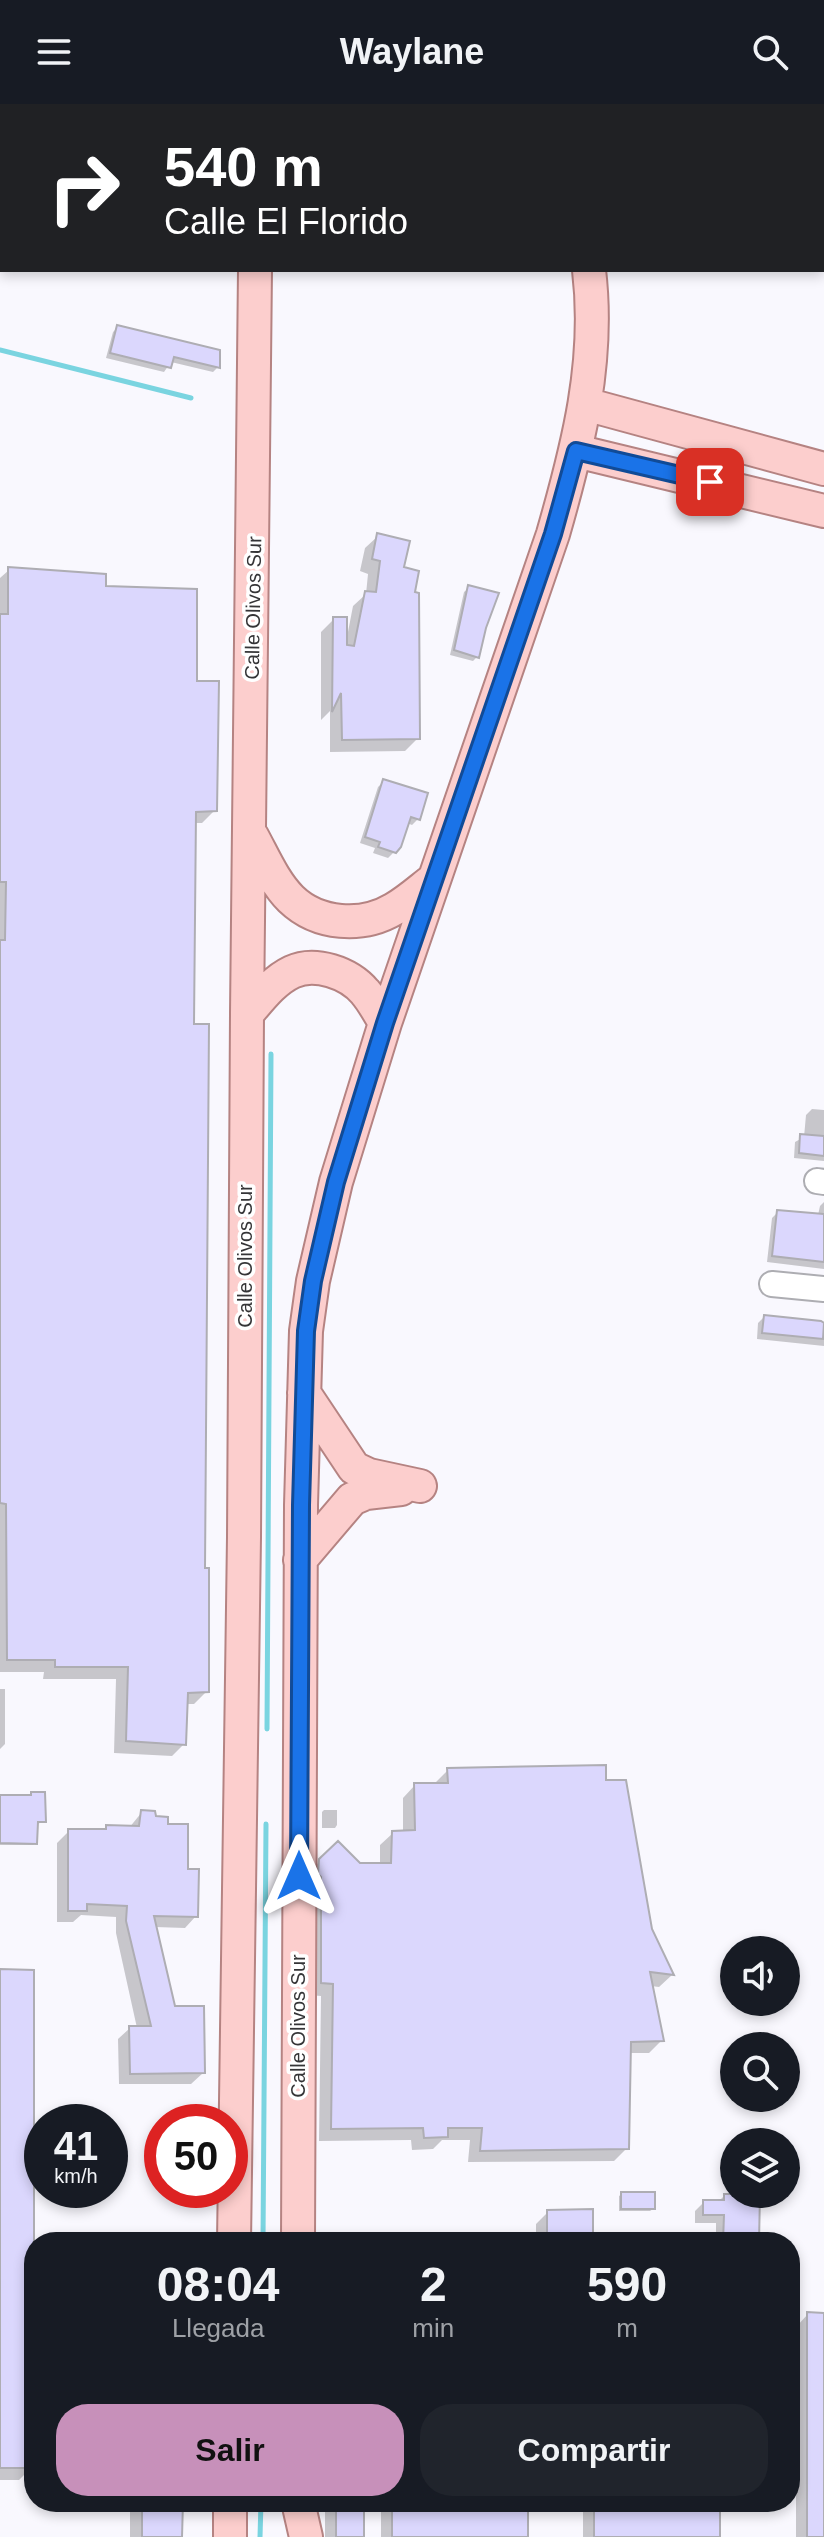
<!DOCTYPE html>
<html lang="es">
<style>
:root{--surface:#171b24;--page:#20242c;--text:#f1f3f6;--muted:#9ea1a6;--accent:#c790ba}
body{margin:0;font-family:Helvetica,sans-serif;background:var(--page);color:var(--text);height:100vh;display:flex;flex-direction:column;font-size:30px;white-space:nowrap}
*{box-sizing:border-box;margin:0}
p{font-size:26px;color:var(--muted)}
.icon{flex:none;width:44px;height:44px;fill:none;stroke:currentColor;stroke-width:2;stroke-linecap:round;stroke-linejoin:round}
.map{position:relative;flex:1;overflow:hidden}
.panel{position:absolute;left:24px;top:2128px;width:776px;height:280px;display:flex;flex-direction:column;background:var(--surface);border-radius:32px;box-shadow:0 4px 12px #0003}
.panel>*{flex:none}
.banner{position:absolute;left:0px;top:0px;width:824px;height:168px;box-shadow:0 4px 12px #0003;background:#202124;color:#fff;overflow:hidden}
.fabs{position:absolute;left:720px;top:1832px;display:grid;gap:16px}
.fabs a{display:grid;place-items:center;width:80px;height:80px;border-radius:50%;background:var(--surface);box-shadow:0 4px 12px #0003;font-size:40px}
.speed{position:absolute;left:24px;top:2000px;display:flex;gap:16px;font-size:40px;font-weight:700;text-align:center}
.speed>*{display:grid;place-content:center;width:104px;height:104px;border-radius:50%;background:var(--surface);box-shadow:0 4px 12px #0003;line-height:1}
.speed small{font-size:20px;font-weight:400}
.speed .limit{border:12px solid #d22;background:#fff;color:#111}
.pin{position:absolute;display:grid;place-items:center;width:68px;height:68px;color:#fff;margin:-34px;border-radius:16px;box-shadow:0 4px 12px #0006}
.me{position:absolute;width:88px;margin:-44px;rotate:0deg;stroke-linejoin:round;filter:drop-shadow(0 0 6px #0008)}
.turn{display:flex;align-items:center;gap:28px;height:168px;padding:0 32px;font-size:36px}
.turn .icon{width:104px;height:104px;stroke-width:2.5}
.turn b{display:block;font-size:56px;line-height:68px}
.eta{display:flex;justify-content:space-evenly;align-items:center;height:136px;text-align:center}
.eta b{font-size:48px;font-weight:700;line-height:56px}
.cta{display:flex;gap:16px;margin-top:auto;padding:16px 32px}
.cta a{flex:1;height:92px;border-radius:32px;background:var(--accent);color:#111;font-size:32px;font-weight:700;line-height:92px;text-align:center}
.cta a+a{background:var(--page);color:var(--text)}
header{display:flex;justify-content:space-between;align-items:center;height:104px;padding:0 32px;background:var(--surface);font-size:36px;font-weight:700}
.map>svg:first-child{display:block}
.shadow{fill:#0003}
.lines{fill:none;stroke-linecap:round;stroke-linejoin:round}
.stream{stroke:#7ad4e0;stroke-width:5}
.building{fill:#dbd7fd;stroke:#aeadb3;stroke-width:2}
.minor-casing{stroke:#adadb2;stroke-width:28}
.major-casing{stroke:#b58382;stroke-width:36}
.minor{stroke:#fff;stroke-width:24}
.major{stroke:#fccecd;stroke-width:32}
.route-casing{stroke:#114b97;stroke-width:20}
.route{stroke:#1a73e8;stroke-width:14}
.labels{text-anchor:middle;stroke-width:7;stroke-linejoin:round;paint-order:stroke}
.street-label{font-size:20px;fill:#353537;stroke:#fff}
</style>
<header><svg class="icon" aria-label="menu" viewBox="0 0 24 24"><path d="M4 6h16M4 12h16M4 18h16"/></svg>Waylane<svg class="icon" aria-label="search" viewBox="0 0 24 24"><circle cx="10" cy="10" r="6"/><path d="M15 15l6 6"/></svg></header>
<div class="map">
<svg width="824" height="2433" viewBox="0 0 824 2433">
<rect width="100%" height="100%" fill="#f9f8fe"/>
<path class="shadow" d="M194 0H230V2H194Z
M118 223 218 263 213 268 171 258 164 268 106 254 113 228Z
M378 432 401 465 412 489 418 634 405 647 330 648V607L321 616V528L334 515 347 533 353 502 366 490 368 470 360 467 365 444Z
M9 466 104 484 195 579 215 706 202 719H194L192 922 207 1587 194 1600H186L184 1640 172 1652 114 1649 116 1575H43L44 1568H0V474Z
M469 484 477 553 473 557 450 551 464 488Z
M384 677 418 715 412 721 407 719 400 742 388 754 373 749 375 744 360 739 378 683Z
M812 1005 824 1006V1057L794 1054 795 1038 804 1033 806 1011Z
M824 1098V1165L767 1158 772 1114 778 1108 818 1111 820 1102Z
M764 1213 824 1220V1242L757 1235 758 1219Z
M0 1585H5V1640L0 1645Z
M448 1666 604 1678 650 1826 672 1871 659 1883 651 1882 662 1936 649 1949H629L627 2044 614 2057 468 2058 470 2036H442L433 2045 412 2046 411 2036 319 2037 321 1892 309 1891 307 1770 338 1740 359 1761H380V1741L393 1729 403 1728V1694L415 1681 435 1679Z
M32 1690 44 1718 36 1720V1739L33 1741H0V1693H29Z
M324 1706H337V1721L335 1724H322V1708Z
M142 1708 186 1767 196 1812 185 1824 155 1823 173 1904 203 1969 191 1980H119L118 1935 130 1924H137L116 1829V1813L81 1811 73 1818H57V1739L69 1727 129 1724Z
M0 1867 34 2168 32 2363 19 2376H0V2418Z
M622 2090 653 2105 650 2107H619V2092Z
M725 2091 757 2138H716V2119H695V2107L704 2098H718Z
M591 2107V2138H536V2120L548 2108Z
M808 2210 824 2211V2433H796V2223Z
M130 2398H181L180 2433H130Z
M325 2398H362V2433H325Z
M381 2398H531L526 2403V2433H381Z
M583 2398H717L718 2433H583Z"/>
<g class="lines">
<path class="stream" d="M0 246 191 294
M267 1625 271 950
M263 2138 266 1720
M260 2433 261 2398"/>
</g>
<path class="building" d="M117 221 220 246V264L174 253 171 264 110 249Z
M377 429 410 437 404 463 419 467 415 488 419 489 420 635 342 636 341 589 332 608 333 513H347V541L354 542 365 487 376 488 380 457 372 455Z
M8 463 106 470V482L197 485V577H219L217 707 196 708 194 920H209L205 1464H209V1588L188 1589 186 1641 126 1637 128 1563H55V1556H7L6 1400 0 1399V836H5L6 778H0V510H8Z
M468 481 499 489 486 524 479 554 454 546Z
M383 675 428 689 420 716 411 713 401 743 396 749 378 743 380 738 365 733Z
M800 1030 824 1032V1052L799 1049Z
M777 1106 824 1110V1158L772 1152Z
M764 1211 821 1217 824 1219 823 1235 762 1229Z
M606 1661V1676H626L652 1825 674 1871 650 1868 664 1937 631 1938 629 2045 480 2047 482 2024H448V2033L424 2034 423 2024 331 2025 333 1880 321 1879V1773L318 1770 319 1755 338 1737 360 1759H391L392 1727 415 1726 414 1679H448L447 1664Z
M31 1688H45L46 1718H38L37 1740 0 1739V1691H31Z
M141 1706 155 1707 156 1712 168 1713V1720H188V1765H199L198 1813 154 1812 175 1902H204L205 1969 130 1970 129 1922H151L126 1817 127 1802 87 1800V1807H68V1725H106V1721L139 1722Z
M0 1865 34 1866V2364H0Z
M621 2088H655V2105H621Z
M724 2090H760L759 2138H723L724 2111H703V2096H724Z
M593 2105V2137L547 2138V2106Z
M807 2208 824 2209V2433H807Z
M142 2398H183L182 2433H142Z
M336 2398H364V2433H336Z
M392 2398H528V2433H392Z
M594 2398H702V2405H720V2433H594Z"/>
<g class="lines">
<defs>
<path id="minor" d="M817 1077 824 1078
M772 1180 824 1185"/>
<path id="major" d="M528 0 529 2
M256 2V0
M585 300 824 365
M576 347 824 407
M252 732C264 754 274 778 291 795 318 821 362 824 394 805 408 797 420 786 433 776
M247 910C260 895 273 877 292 868 315 857 349 869 365 888 373 897 379 909 385 919
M304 1289 354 1364 369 1371 420 1382
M300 1456 352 1395 366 1389 401 1385
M234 2138 244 1433 247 910 255 166
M298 2138 301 1401 306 1227 313 1177 336 1078 385 919 553 430C578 343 600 257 589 166
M298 2398 306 2433
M230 2433V2398"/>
</defs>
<use href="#minor" class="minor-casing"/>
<use href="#major" class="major-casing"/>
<use href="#minor" class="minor"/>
<use href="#major" class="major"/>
</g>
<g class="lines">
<defs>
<path id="route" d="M299 1772 301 1401 306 1227 313 1177 336 1078 385 919 553 430 576 347 710 378"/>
</defs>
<use href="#route" class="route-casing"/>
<use href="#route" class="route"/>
</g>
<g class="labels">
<g class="street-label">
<text transform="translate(253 504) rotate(-89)" y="7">Calle Olivos Sur</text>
<text transform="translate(245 1152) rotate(-90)" y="7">Calle Olivos Sur</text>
<text transform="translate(298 1922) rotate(-90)" y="7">Calle Olivos Sur</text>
</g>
</g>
</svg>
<div class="fabs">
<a><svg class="icon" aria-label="sound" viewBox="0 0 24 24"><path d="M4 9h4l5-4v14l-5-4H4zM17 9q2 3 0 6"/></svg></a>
<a><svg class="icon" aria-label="search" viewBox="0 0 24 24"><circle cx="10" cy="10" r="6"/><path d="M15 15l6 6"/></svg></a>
<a><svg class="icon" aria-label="layers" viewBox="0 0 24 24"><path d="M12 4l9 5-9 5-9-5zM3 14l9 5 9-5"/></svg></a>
</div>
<div class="speed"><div>41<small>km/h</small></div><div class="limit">50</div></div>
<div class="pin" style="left:710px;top:378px;background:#d93025"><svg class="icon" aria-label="arrive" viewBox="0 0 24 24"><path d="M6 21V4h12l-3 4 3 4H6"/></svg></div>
<svg class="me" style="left:299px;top:1772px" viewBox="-20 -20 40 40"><path d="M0-17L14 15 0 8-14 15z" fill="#1a73e8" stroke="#fff" stroke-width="4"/></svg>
<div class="banner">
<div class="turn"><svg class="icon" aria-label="right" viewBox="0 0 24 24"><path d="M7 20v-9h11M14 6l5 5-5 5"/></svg><div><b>540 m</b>Calle El Florido</div></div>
</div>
<section class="panel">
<div class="eta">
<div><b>08:04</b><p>Llegada</p></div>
<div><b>2</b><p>min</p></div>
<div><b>590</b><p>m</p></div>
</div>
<div class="cta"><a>Salir</a><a>Compartir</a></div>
</section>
</div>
